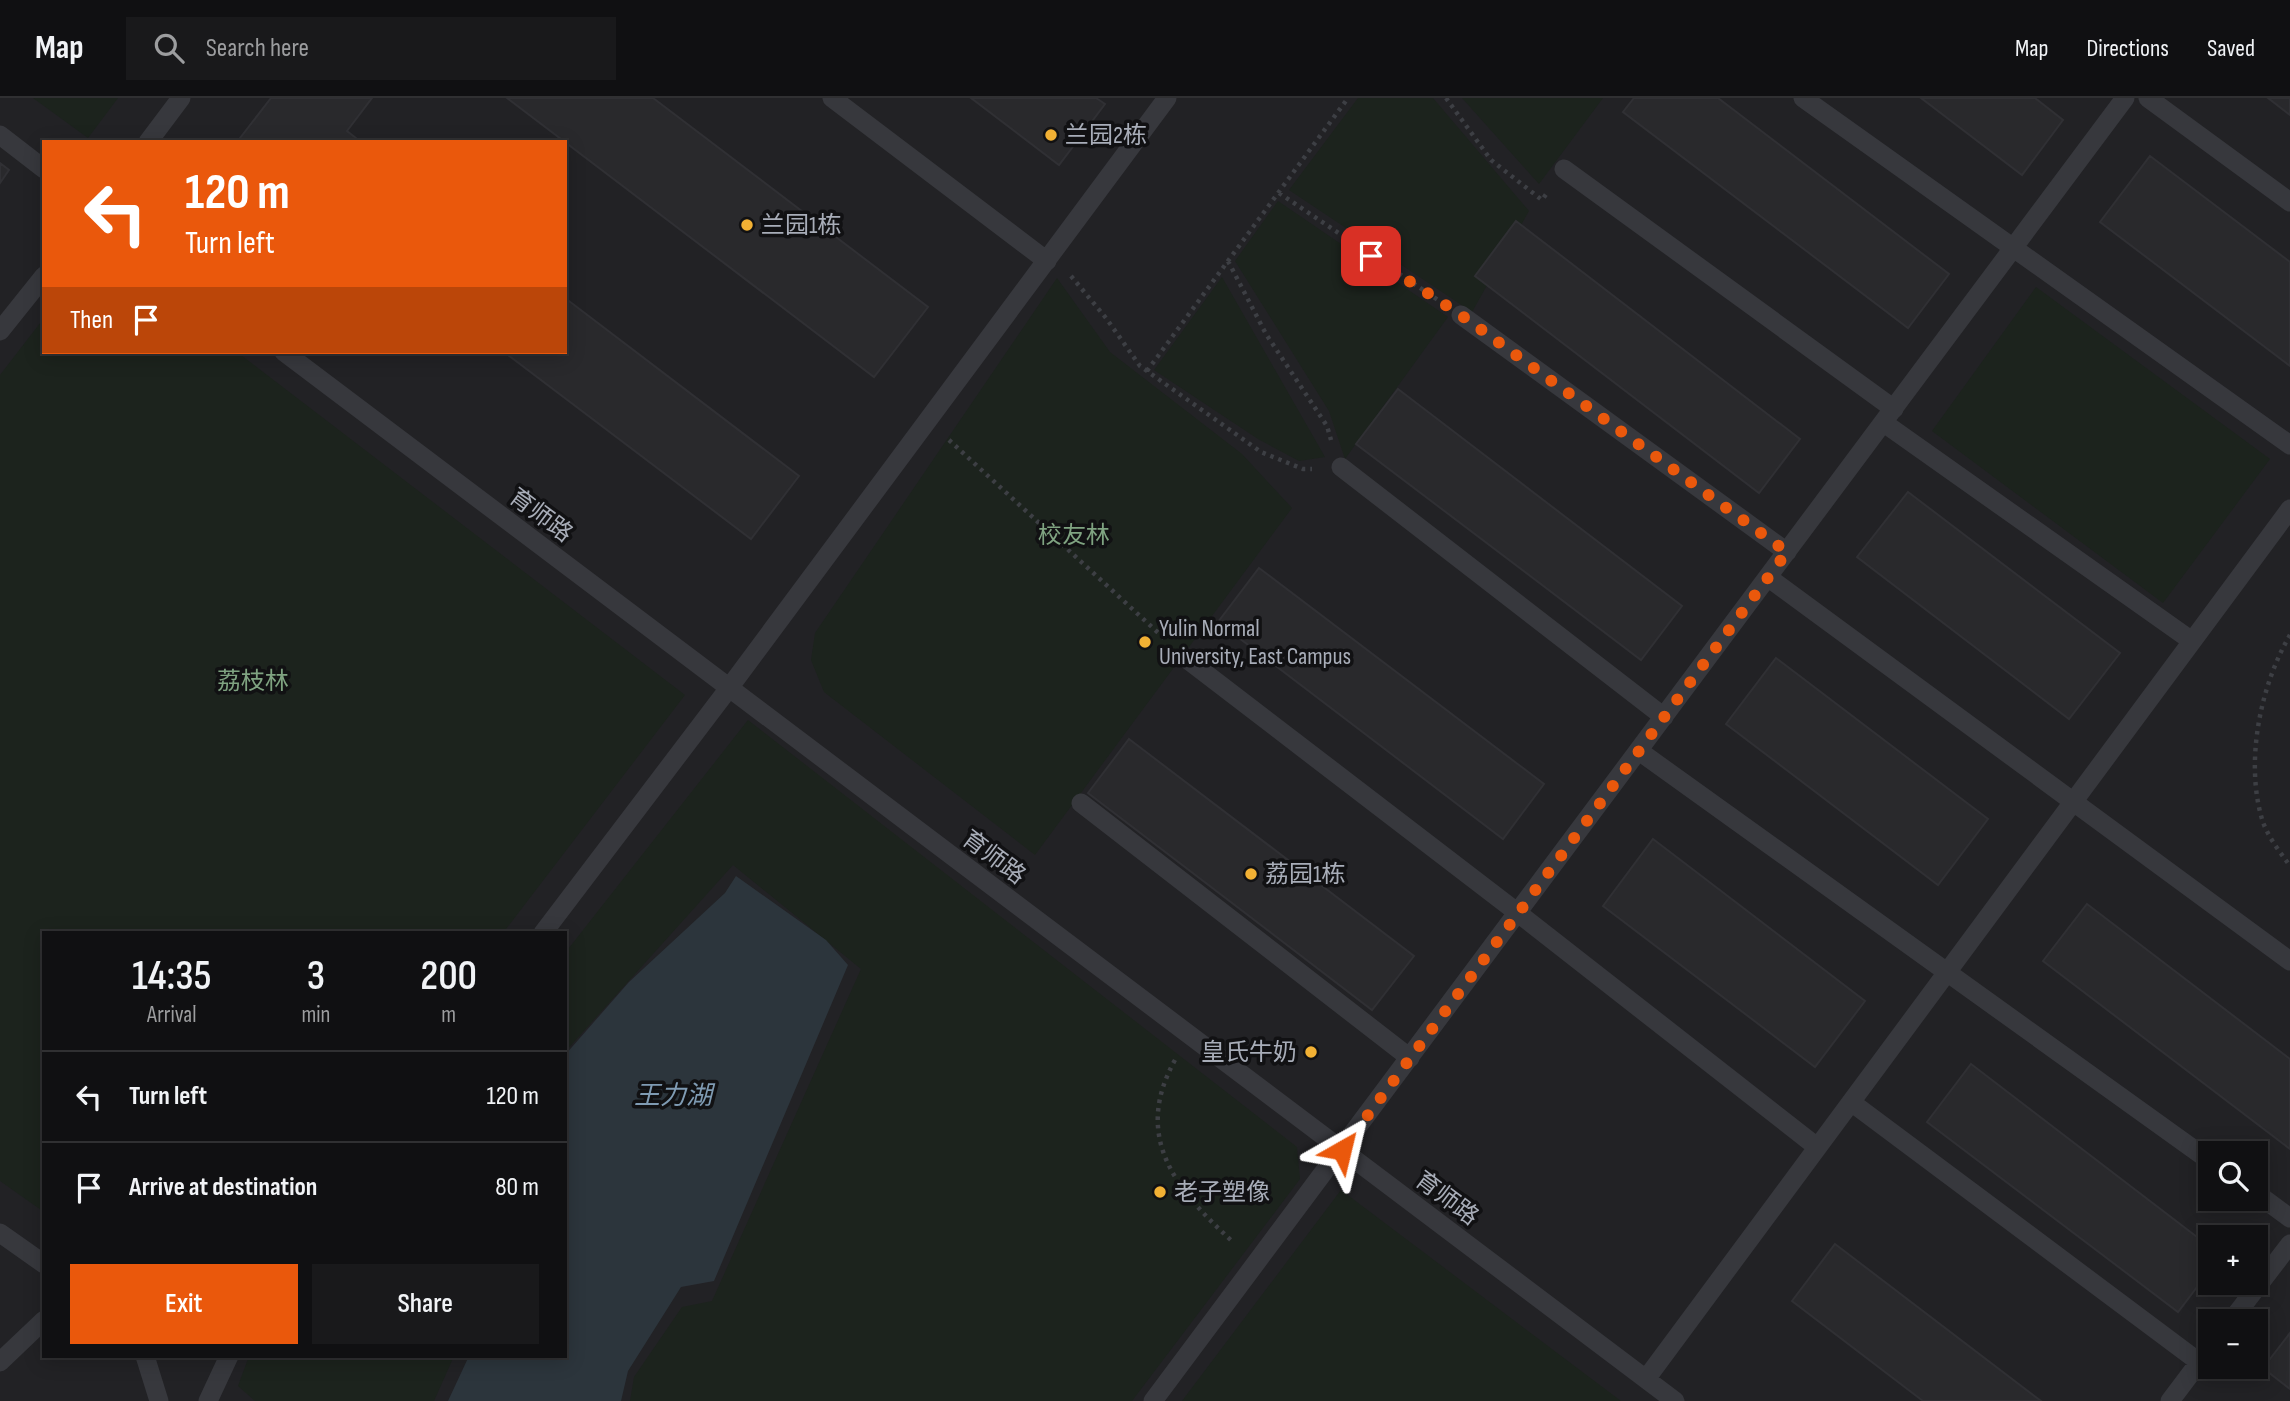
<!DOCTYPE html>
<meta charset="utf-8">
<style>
:root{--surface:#101012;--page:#19191b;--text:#f1f3f6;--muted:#9c9d9f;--line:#303032;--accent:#ea580c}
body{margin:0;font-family:"Sofia Sans Condensed","Noto Sans SC",sans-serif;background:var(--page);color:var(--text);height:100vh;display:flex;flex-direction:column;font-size:26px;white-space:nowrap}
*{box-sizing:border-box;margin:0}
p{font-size:23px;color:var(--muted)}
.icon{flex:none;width:38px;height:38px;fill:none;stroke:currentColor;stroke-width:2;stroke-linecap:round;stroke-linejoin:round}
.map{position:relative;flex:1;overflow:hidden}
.details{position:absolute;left:42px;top:833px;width:525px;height:427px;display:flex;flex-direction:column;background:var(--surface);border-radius:0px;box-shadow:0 4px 18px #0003,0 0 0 2px var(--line)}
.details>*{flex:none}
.hud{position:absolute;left:42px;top:42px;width:525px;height:214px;border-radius:0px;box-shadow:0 4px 18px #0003,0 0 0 2px var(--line);background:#ea580c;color:#fff;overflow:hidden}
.fabs{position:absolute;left:2198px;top:1043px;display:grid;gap:14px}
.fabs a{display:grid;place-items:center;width:70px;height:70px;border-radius:0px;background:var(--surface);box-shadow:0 4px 18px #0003,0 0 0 2px var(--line);font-size:35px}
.pin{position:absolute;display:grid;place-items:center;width:60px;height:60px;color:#fff;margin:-30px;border-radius:14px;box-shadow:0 4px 10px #0006}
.me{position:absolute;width:77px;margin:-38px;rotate:37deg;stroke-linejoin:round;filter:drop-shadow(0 0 5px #0008)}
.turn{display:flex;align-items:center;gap:24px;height:147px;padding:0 28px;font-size:32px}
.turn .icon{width:91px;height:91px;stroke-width:2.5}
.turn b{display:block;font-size:49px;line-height:60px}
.then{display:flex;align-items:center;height:66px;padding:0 28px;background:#0003;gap:14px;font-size:26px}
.eta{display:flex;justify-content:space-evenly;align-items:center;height:119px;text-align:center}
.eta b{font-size:42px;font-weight:600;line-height:49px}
.action{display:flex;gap:14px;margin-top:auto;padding:14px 28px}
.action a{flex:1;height:80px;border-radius:0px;background:var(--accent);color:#fff;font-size:28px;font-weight:600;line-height:80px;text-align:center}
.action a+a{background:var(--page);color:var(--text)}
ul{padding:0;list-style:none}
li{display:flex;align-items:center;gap:21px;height:91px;padding:0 28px;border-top:2px solid var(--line)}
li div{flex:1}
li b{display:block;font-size:26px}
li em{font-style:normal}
header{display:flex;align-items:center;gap:42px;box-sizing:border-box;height:98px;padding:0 35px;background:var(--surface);border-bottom:2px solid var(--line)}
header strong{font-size:33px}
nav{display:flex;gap:38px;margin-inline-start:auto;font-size:24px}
.search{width:490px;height:63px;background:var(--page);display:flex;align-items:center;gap:18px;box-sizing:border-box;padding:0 24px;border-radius:0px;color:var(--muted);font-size:26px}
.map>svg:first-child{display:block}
.built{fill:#222225;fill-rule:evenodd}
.green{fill:#1c231d}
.water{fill:#2c353c}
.building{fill:#29292c;stroke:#303034;stroke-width:2}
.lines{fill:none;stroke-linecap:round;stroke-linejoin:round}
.path{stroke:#3d3f44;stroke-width:4.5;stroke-dasharray:3.5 5;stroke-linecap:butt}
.service{stroke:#37383d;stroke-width:19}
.route{stroke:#ea580c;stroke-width:12;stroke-dasharray:0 21.6}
.poi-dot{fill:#f2b134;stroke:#111113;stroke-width:2.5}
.labels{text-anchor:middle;stroke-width:7;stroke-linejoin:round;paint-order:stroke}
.poi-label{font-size:24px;fill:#a8adb8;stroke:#111113;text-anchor:start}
.street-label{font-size:24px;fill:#a8adb8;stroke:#111113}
.park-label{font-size:24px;fill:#7fa381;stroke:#111113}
.water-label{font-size:26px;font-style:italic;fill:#7f9bb3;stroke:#111113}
</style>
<header>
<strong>Map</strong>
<div class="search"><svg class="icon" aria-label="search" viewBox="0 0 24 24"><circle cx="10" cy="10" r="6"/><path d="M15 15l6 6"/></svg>Search here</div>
<nav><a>Map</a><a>Directions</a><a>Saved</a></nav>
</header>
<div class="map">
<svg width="2290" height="1303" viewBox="0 0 2290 1303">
<rect width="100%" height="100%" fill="#161618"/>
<path class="built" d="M0 0H2290V1303H0ZM44 44H565V254H44ZM44 835H565V1258H44ZM2210 1055H2256V1101H2210ZM2210 1139H2256V1185H2210ZM2210 1223H2256V1269H2210Z"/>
<path class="green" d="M33 0H118L88 40Z
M1358 0H1433L1529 113 1472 214 1289 92Z
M1462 0H1603L1539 86Z
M1278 103 1448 219 1345 361 1329 313 1235 163Z
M1222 179 1325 359 1299 363 1258 341 1154 272Z
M1057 180 1110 254 1242 356 1292 410 1035 757 824 594 811 562 815 535Z
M2036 189 2270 361 2163 505 1932 333Z
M44 220V254H237L685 597 503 835H44V1114L0 1083V277Z
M748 622 1297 1049 1300 1081 1132 1303H630L634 1279 682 1209 712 1203 861 871 733 767 565 954V855Z
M1341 1092 1621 1303H1182Z
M249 1258H454L434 1303H255L238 1288Z"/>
<path class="water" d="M736 778 826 842 848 867 714 1183 681 1189 628 1273 621 1303H448L469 1258H565V957L629 884 725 795Z"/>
<path class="building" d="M271 0H372L347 33 361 44H237Z
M507 0H653L928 209 874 279Z
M971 0H1096L1105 6 1059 67Z
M1634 0H1718L1949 176 1908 230 1623 14Z
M1921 0H2035L2063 22 2022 77Z
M2268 0H2290V17Z
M2150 58 2290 164V268L2100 124Z
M0 65 9 72 0 85Z
M1516 123 1800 341 1759 395 1475 178Z
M565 200 799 378 751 441 504 254H565Z
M1398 291 1682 508 1641 562 1356 346Z
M1908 394 2120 555 2069 621 1857 459Z
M1259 470 1544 686 1503 741 1218 524Z
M1776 560 1988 721 1938 787 1726 626Z
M1129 641 1414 858 1372 912 1088 695Z
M1653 741 1865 903 1815 969 1603 808Z
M2087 806 2290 961V1051L2043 863Z
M1971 966 2210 1149V1172L2178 1214 1927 1024Z
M1835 1146 2041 1303H1923L1792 1203Z
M2290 1235V1291L2263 1270Z"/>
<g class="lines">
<path class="path" d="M1446 0 1491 62 1542 102 1547 95
M1279 95 1438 202
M1228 163 1266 236 1327 328 1331 342
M1071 178 1106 220 1140 268 1261 354 1303 371H1312
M1147 273 1348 0
M949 342 1166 542
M2290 537C2260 588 2245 664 2262 721 2267 738 2280 754 2290 768
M1175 962C1132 1039 1176 1092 1233 1144"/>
<path class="service" d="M832 0 1047 163
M1803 0 2290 347
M2148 0 2290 104
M0 37 44 71
M148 44 181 0
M1564 71 1894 311
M1461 217 1787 454
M0 233 44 178
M284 254 1675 1303
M1884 325 2192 543
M1341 369 1664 619
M1769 480 2290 863
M1188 562 1518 815 1817 1049
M1639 653 2210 1063
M1081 705 1410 960
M543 835 729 590 1167 0
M1851 1004 2199 1264
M2256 1095 2290 1120
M0 1135 44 1166
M2231 1223 2290 1146
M145 1258 159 1303
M0 1264 44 1222
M1646 1281 2290 411
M208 1303 229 1258
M1153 1303 2125 0
M2170 1303 2210 1250"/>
</g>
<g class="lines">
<path class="route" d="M1342 1052 1787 454 1461 217 1371 158"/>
</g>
<g class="poi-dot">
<circle cx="1051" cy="37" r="7"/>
<circle cx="747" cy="127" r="7"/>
<circle cx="1145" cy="544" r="7"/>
<circle cx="1251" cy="776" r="7"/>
<circle cx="1311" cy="954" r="7"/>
<circle cx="1160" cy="1094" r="7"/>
</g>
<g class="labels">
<g class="poi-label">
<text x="1065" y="45">兰园2栋</text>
<text x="761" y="135">兰园1栋</text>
<text x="1159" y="538">Yulin Normal<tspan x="1159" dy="28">University, East Campus</tspan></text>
<text x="1265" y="784">荔园1栋</text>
<text x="1297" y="962" text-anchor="end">皇氏牛奶</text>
<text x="1174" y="1102">老子塑像</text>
</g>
<g class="street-label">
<text transform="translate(541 417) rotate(37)" y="8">育师路</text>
<text transform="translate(994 759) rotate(37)" y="8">育师路</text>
<text transform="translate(1447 1100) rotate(37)" y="8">育师路</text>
</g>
<g class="park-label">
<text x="1074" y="445">校友林</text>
<text x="253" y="591">荔枝林</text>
</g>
<g class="water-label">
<text x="673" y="1006">王力湖</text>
</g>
</g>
</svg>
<div class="fabs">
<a><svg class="icon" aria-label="search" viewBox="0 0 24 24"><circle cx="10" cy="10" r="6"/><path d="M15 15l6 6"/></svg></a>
<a>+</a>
<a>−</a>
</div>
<div class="pin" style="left:1371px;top:158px;background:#d93025"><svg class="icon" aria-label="arrive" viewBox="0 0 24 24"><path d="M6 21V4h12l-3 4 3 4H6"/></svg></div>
<svg class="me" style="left:1342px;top:1052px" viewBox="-20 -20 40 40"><path d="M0-17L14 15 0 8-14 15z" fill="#ea580c" stroke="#fff" stroke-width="4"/></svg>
<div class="hud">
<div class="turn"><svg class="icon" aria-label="left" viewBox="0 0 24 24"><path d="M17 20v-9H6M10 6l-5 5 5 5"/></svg><div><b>120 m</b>Turn left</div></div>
<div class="then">Then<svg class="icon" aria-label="arrive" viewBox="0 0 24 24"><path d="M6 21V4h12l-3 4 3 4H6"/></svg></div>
</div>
<section class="details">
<div class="eta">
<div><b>14:35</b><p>Arrival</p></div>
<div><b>3</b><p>min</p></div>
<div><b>200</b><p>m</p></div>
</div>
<ul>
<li><svg class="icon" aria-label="left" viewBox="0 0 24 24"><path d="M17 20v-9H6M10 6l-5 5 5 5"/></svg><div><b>Turn left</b></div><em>120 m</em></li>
<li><svg class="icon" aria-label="arrive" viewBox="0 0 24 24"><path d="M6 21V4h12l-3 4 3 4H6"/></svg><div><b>Arrive at destination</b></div><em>80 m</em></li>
</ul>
<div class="action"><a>Exit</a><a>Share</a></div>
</section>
</div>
